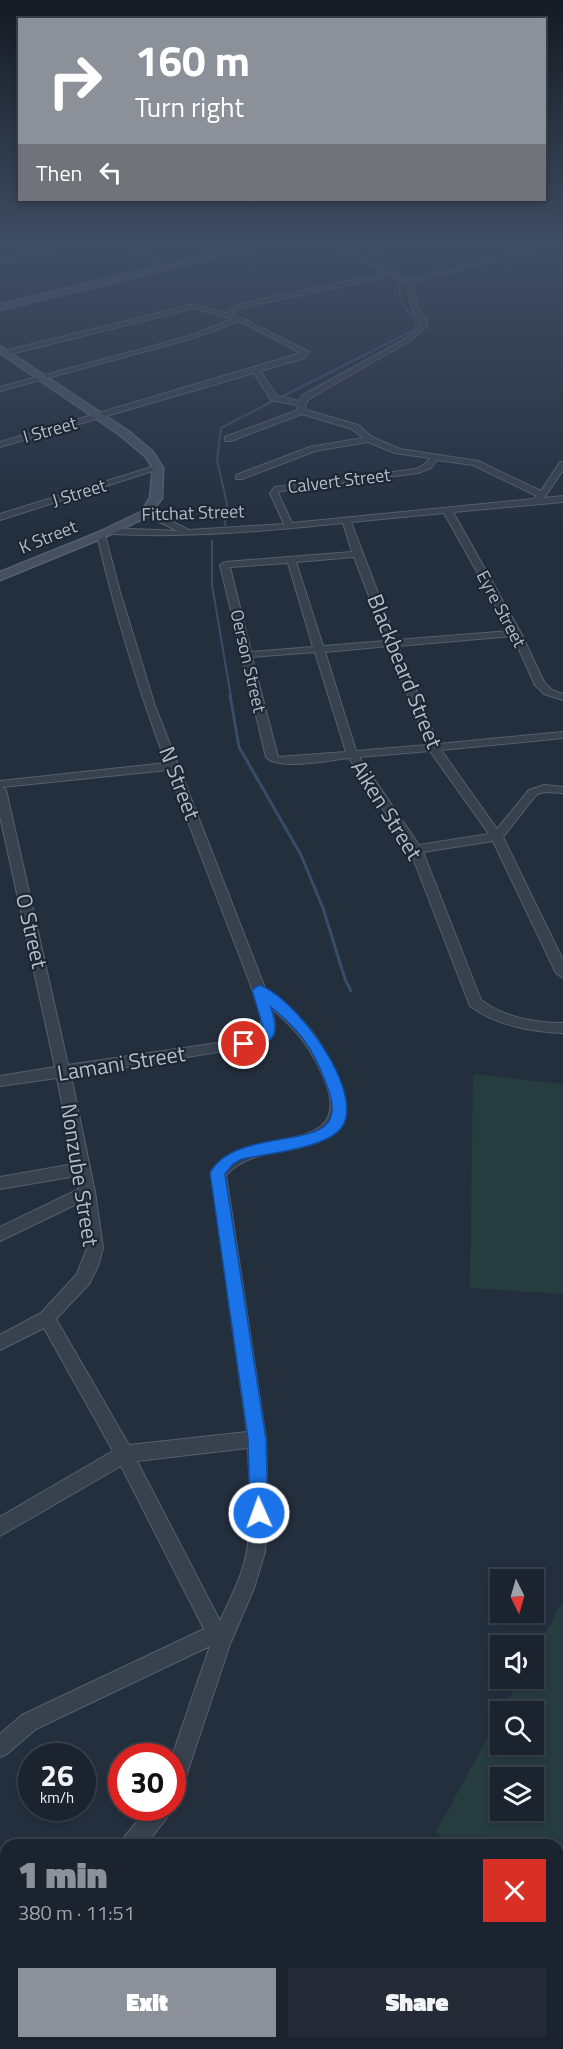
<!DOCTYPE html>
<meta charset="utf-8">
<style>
:root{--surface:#1b232e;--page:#242b36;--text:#f1f3f6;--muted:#a0a4aa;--line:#39404a;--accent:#8c9099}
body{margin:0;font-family:"Titillium Web",sans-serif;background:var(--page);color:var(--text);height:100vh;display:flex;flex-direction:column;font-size:22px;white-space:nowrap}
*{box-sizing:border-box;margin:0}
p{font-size:20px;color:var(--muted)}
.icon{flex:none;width:33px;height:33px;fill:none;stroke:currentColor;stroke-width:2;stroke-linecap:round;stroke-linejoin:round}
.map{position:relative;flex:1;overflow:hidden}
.sheet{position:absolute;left:0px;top:1839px;width:564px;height:210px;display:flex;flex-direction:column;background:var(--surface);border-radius:18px 18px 0 0;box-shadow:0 3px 9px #0003,0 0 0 2px var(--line)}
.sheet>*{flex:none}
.top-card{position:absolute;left:18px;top:18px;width:528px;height:183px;border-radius:0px;box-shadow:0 3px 9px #0003,0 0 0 2px var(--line);background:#8c9099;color:#fff;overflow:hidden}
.needle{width:39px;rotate:175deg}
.tools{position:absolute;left:490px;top:1569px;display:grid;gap:12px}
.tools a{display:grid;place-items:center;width:54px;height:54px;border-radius:0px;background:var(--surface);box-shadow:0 3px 9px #0003,0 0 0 2px var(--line);font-size:30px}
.speed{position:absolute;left:18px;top:1743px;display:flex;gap:12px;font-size:30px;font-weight:700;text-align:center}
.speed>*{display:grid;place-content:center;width:78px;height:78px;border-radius:50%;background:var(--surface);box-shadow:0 3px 9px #0003,0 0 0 2px var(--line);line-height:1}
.speed small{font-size:15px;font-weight:400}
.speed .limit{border:9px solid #d22;background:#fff;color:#111}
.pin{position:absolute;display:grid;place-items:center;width:51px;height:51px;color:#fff;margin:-26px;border:3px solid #fff;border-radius:50%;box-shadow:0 2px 6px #0007}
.me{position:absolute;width:66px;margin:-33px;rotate:358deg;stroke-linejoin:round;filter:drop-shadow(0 0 4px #0008)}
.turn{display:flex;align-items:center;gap:21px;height:126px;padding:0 18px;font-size:27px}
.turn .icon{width:78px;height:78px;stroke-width:2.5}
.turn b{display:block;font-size:42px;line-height:51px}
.then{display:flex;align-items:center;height:57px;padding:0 18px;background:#0003;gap:12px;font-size:22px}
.round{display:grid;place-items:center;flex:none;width:63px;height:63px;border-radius:0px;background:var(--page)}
.overview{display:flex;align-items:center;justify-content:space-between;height:102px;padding:0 18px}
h1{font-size:36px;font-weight:800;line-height:45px;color:var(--accent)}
.cta{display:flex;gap:12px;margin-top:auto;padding:12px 18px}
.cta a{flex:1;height:69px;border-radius:0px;background:var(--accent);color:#fff;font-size:24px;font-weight:800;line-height:69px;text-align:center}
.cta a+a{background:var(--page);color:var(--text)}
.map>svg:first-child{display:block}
.green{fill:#263c3f;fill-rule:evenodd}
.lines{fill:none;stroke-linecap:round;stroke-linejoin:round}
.stream-far1{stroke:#394c67;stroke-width:2}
.stream{stroke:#394c67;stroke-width:3}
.street-casing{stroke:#565f6c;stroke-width:2}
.secondary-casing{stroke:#565f6c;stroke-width:3}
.street{fill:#38414e;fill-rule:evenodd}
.secondary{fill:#465061;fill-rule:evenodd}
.route{fill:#1a73e8;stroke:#114b97;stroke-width:1.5}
.labels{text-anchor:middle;stroke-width:4.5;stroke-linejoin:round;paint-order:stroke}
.far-street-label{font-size:18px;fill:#b4bcc9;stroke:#1d2633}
.street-label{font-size:22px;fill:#b4bcc9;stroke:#1d2633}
</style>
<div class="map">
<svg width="563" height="2049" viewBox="0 0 563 2049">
<rect width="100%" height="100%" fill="#242f3e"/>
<path class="green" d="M473 1074 563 1084V1294L470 1288Z
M563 1601V1930L558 1926V1845H452L436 1832 501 1713V1744H534V1712L502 1711 520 1679 534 1678V1653ZM501 1778H534V1810H501Z"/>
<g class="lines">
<path class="stream-far1" d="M363 246 395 263 400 273
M400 280V300
M281 397 412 331 417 323 401 302
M225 525 227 504 217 460 221 428 273 401
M212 541V585L231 697"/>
<path class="stream" d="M230 695 239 747 301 855 323 908 345 979 351 991"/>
<defs>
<path id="street" d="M70 244H81L0 263V259Z
M118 244H125L171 267 166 268Z
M330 244H337L410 280 549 244H558L412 283 418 308 427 320V326L411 340 309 399 305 404 306 410 358 425 372 437 400 449 478 461 541 491 560 462H563V470L544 498 563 496V502L453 512 521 633 544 682 552 690 563 694V700L544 694 535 685 513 636 398 646 438 744 563 732V738L441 750 497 829 529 790 544 785 563 787V793L545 792 537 794 503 837 563 960V978L556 973 493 841 423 852 481 1000C503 1017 535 1023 563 1023V1033C532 1032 495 1025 470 1006L410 850 349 758C330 760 278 771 266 757L220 565 225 562 352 552 343 523C265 531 188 538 110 534L106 531 110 528 178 531 157 521 148 506 152 503 155 504 163 517 189 530 284 524 270 493 275 487 416 469 425 464 430 458 395 453 368 442 315 451 242 479H236V475L310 447 363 438 352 429 302 414 231 441H225V437L298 410 297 405 271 400 254 373 0 447V442L301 353 240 321 190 339 0 391V387L186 337 233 319 194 308 7 355H4V351L194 304 226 313 236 306 258 300 387 273ZM392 276 406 283 412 308 421 325 407 338 303 395 299 401 277 396 260 371 305 358 309 352 242 318 232 315 240 308 258 304ZM437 460 473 465 537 496 533 499 292 523 278 493 281 491 418 473 431 468ZM444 513 510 631 396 640 351 522ZM354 557 386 641 323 646 296 562ZM288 563 313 647 251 652 230 567ZM389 646 427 745 356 751 325 652ZM315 652 346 752 278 757 252 657ZM430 751 489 834 419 845 359 757Z
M155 466 162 468 0 520V514Z
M101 532 105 535 120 592 155 706 265 988C280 1000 297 1013 309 1028 323 1044 349 1091 345 1112 343 1124 335 1134 324 1139 291 1157 254 1146 226 1175L266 1439 268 1513 265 1552 254 1588 230 1644 182 1788 179 1795 172 1798V1756L210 1646 36 1729 7 1754 0 1757V1734L22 1715 204 1629 121 1466 0 1536V1517L113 1451 44 1328 0 1350V1335L41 1313 77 1274 87 1248 81 1202 0 1241V1227L79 1189 76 1176 0 1189V1177L74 1164 57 1078 0 1086V1076L55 1067 0 816V781L166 763C138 688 115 613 97 535ZM168 770 250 983 261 1017V1033L244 1039 68 1065 6 790 2 787ZM271 1008C296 1029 313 1050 325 1081 358 1163 237 1121 211 1173L247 1432 129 1445 56 1319 89 1284 98 1266 103 1248 95 1192 71 1076 261 1045C279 1038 276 1023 271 1008ZM248 1448C249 1482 253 1517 247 1551 243 1575 230 1599 220 1621L137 1461Z
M149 1808H172L169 1815 146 1845H121L124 1837Z
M6 1923V1946L0 1948V1925Z"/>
<path id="secondary" d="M256 244H269L0 310V304Z
M0 346 128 431 153 452 163 468 162 498 149 516 105 537 0 580V572L97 533 141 512 150 498 153 468 145 456 120 435 0 353Z"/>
</defs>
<use href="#street" class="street-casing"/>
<use href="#secondary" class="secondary-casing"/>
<use href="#street" class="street"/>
<use href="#secondary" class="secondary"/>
</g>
<linearGradient id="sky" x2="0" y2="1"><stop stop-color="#141a22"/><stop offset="0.46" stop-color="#3f4d63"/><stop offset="1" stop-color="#3f4d63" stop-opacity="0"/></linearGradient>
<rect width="563" height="531" fill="url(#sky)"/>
<path class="route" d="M259 985C294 996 366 1091 342 1127 328 1148 266 1154 242 1159L233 1164 225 1174 266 1439 268 1513 266 1519 259 1522 253 1519 250 1513 248 1439 210 1173C232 1130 319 1147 330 1119 335 1108 330 1094 326 1083 313 1048 300 1031 271 1007 280 1039 275 1041 244 1049L237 1044 239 1041C249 1038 260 1038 263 1027L252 990Z"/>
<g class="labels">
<g class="far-street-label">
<text transform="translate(50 430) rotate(-16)" y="6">I Street</text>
<text transform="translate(339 481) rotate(-7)" y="6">Calvert Street</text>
<text transform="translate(79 493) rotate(-17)" y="6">J Street</text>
<text transform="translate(193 513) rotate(-2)" y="6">Fitchat Street</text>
<text transform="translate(48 537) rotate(-22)" y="6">K Street</text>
<text transform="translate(501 609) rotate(62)" y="6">Eyre Street</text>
<text transform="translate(248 661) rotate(77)" y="6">Oerson Street</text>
</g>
<g class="street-label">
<text transform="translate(405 671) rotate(68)" y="8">Blackbeard Street</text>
<text transform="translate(180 783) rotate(69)" y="8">N Street</text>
<text transform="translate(387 810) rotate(58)" y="8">Aiken Street</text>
<text transform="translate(32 931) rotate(77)" y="8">O Street</text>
<text transform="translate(121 1063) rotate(-9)" y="8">Lamani Street</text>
<text transform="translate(80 1175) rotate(81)" y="8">Nonzube Street</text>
</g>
</g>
</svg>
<div class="tools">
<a><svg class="needle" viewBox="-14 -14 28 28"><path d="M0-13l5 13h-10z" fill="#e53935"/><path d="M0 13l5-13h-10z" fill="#a0a4aa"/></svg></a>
<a><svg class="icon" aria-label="sound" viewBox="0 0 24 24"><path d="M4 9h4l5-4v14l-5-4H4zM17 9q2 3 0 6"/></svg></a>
<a><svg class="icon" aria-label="search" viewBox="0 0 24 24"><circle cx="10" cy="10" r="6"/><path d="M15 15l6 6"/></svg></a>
<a><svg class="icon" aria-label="layers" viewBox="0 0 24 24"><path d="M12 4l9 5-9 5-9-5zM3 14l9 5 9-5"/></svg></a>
</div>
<div class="speed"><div>26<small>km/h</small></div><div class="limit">30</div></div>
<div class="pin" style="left:244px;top:1044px;background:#d93025"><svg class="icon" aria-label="arrive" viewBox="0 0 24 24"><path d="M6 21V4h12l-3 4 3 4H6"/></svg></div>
<svg class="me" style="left:259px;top:1513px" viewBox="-20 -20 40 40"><circle r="17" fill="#1a73e8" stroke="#fff" stroke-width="3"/><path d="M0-11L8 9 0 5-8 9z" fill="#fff"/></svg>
<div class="top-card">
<div class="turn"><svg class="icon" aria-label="right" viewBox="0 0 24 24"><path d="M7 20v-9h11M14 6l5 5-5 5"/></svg><div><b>160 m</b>Turn right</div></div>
<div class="then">Then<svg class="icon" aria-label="left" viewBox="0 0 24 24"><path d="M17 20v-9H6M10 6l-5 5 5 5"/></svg></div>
</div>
<section class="sheet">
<div class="overview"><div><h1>1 min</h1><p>380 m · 11:51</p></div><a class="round" style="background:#d93025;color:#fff"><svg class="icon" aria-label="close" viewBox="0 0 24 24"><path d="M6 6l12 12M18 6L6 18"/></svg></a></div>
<div class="cta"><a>Exit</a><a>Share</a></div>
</section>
</div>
